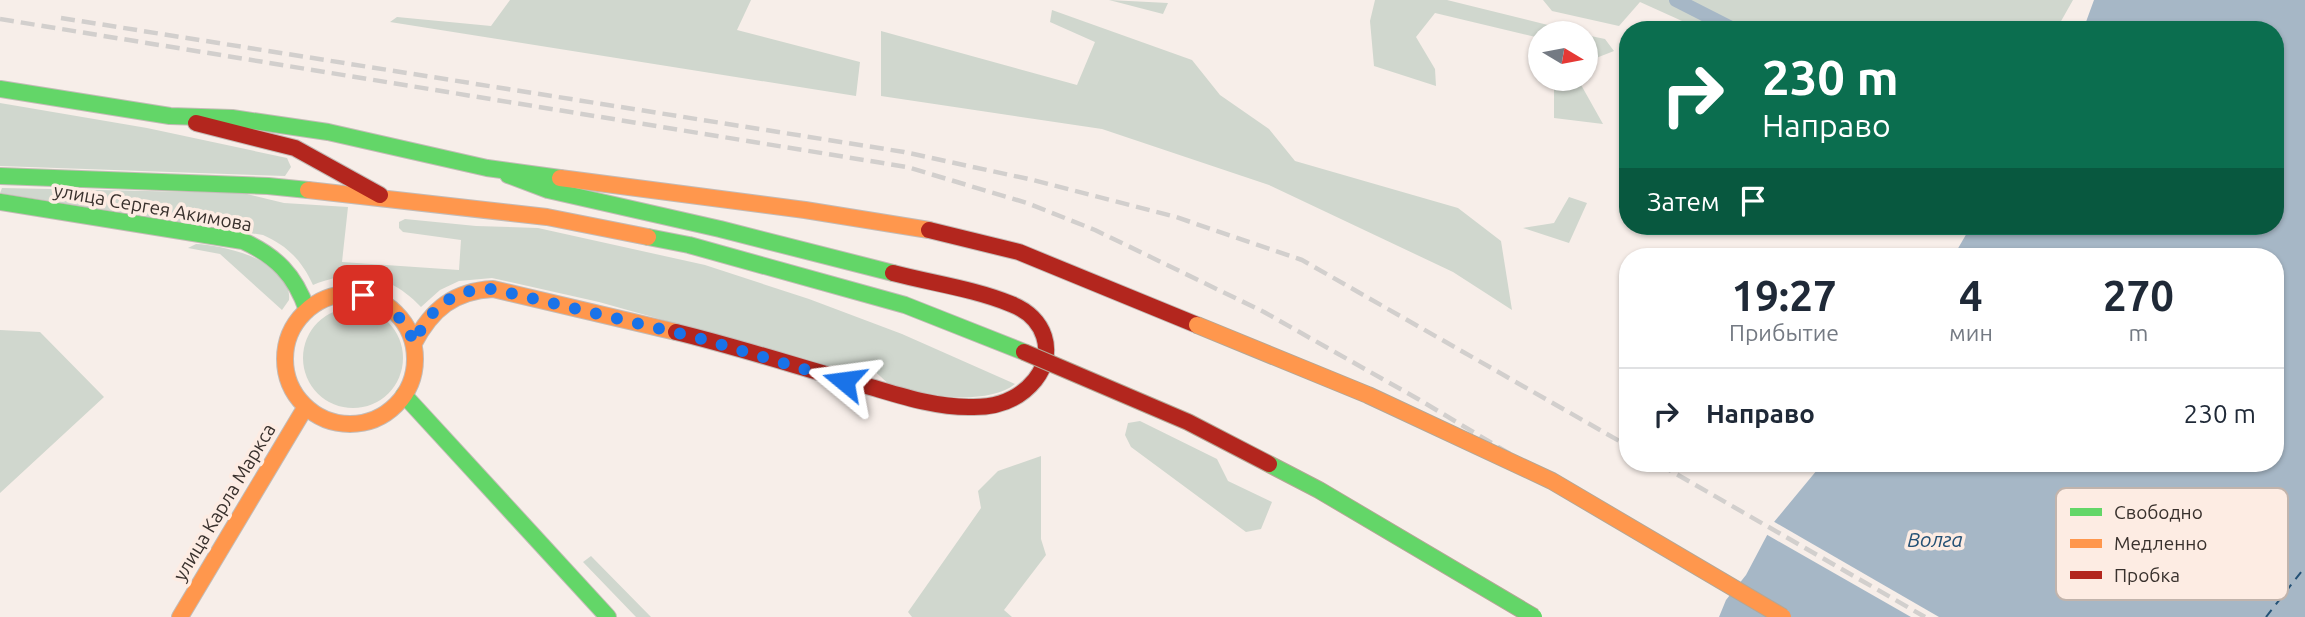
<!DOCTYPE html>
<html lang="ru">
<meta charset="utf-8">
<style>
:root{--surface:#fff;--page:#f2f2f3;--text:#1f2937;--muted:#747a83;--line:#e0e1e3}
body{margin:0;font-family:Ubuntu,sans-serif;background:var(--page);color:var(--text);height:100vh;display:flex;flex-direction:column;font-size:26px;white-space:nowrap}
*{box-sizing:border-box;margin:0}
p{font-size:23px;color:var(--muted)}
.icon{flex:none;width:38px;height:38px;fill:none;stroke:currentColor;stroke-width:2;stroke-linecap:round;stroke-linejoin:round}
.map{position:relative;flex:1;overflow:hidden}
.details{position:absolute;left:1619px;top:248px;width:665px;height:224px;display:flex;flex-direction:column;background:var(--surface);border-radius:28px;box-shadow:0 2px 5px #0004}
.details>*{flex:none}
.hud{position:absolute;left:1619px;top:21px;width:665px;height:214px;border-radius:28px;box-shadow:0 2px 5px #0004;background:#0b6e4f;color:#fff;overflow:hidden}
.needle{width:46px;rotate:100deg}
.tools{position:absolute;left:1528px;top:21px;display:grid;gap:14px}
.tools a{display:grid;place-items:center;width:70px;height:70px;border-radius:50%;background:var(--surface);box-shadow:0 2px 5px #0004;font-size:35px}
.pin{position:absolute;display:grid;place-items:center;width:60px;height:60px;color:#fff;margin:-30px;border-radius:14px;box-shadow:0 4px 10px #0006}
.me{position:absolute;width:77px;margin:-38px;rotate:286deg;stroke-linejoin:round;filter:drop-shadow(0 0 5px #0008)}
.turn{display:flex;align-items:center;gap:24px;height:147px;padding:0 28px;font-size:32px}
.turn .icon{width:91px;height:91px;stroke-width:2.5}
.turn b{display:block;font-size:49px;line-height:60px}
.then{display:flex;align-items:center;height:66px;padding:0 28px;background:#0003;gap:14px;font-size:26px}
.eta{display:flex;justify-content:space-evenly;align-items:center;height:119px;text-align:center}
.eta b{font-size:42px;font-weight:700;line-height:49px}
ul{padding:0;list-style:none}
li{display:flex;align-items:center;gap:21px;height:91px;padding:0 28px;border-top:2px solid var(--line)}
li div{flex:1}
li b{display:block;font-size:26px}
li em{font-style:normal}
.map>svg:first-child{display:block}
.green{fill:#d0d7ce}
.water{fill:#a6b7c6}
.pier{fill:#f7eee9}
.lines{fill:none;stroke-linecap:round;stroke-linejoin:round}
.canal{stroke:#a6b7c6;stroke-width:14}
.ferry{stroke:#245175;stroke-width:2;stroke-dasharray:9 7;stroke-linecap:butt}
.fast-casing{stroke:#c3bbb6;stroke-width:18}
.slow-casing{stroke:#c3bbb6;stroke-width:18}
.jam-casing{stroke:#c3bbb6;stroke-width:18}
.fast{stroke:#63d668;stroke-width:16}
.slow{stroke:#ff974d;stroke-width:16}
.jam{stroke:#b3261e;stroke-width:16}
.rail{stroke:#d2cfcd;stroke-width:4.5;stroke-dasharray:14 7;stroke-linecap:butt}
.fast-bridge-casing{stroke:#b4a796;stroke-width:18;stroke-linecap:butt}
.slow-bridge-casing{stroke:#b4a796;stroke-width:18;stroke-linecap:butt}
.jam-bridge-casing{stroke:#b4a796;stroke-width:18;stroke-linecap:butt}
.fast-bridge{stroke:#63d668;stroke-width:16}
.slow-bridge{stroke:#ff974d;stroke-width:16}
.jam-bridge{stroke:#b3261e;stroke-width:16}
.route{stroke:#1a73e8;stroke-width:12;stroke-dasharray:0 21.6}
.labels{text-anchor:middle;stroke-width:7;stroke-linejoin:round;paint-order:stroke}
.street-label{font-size:19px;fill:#39312d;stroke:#fdece3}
.water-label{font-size:21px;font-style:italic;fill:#245175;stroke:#fdece3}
.key{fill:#fdece3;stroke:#c2b4ac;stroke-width:2}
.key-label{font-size:19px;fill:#39312d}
</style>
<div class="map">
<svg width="2305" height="617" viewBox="0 0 2305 617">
<rect width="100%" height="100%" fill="#f7eee9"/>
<path class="green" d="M510 0H751L737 30 860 62 856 96 390 22 397 17 491 26Z
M1109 0 1168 3 1163 14Z
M1375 0H1447L1580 33H1540V38L1435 13 1416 37 1435 69 1436 86 1374 66 1370 21Z
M1543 0H2073L2056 30H1702L1640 2 1619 26 1552 11Z
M1052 10 1192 60 1220 95 1269 129 1295 161 1458 208 1501 241 1512 310 1453 272 1269 185 1102 129 881 96V31L1077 85 1095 42 1050 22Z
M1586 35 1605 39 1614 51 1586 62Z
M1580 83 1603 124 1554 118V87Z
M0 103 147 128 287 158 291 167 285 176 0 166Z
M2 188 243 193 284 203 348 207 342 262 459 270 461 240 403 232 399 228V222L405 219 476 226 538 228 705 265 809 299 902 334 1015 384C989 405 928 397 897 388 889 386 882 377 875 372 861 363 843 365 827 366L599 302 492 278 459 281 440 290 421 307C390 274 354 268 313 285 302 261 288 246 263 235L0 193Z
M1569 197 1587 203 1569 243 1523 228 1554 223Z
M196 244C224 245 293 261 289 300L282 310 220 254 188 248Z
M303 358a50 50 0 1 1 100 0a50 50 0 1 1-100 0Z
M0 330 40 332 104 397 0 493Z
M1140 421 1217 459 1228 481 1272 502 1261 529 1246 532 1131 447 1125 435 1128 423Z
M1041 456V539L1046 555 1004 610 1012 617H912L908 612 981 508 978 491 998 471Z
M591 556 651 617H636L583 562Z"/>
<path class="water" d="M2094 0H2305V617H1719L1726 600 1746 575 1774 522 1822 464H2275V257H1953L1971 226H2275V30H2083Z"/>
<path class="pier" d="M1771 520 1939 617H1911L1764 533Z"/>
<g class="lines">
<path class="canal" d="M1676 0 1735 30"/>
<path class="ferry" d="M2266 617 2305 567"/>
<defs>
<path id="fast" d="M0 89 170 116 232 118 328 132 487 168 560 178
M508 175 548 190 720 229 893 273
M0 176 268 186 308 190
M0 202 243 241C276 256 295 275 307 310
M648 237 689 245 905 305 1024 352
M404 395 608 617"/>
<path id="slow" d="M560 178 805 210 929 230
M308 190 547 217 648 237
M285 359a65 65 0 1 1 130 0a65 65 0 1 1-130 0Z
M414 343C432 309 454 291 493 289L676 332
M180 617 305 408"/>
<path id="jam" d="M196 123 295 148 380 195
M929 230 1019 252 1197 325
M676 332C738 347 799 367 860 384 896 394 931 407 969 407 995 408 1018 401 1035 380 1057 352 1045 317 1011 304 975 289 931 283 893 273"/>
</defs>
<use href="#fast" class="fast-casing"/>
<use href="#slow" class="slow-casing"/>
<use href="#jam" class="jam-casing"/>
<use href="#fast" class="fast"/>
<use href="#slow" class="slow"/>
<use href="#jam" class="jam"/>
<path class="rail" d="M61 18 904 152 1033 180 1176 217 1302 260 1628 446
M0 19 907 167 1027 203 1095 230 1264 312 1418 399 1783 617
M1659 464 1925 617"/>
<defs>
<path id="fast-bridge" d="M1269 464 1319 490 1534 617"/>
<path id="slow-bridge" d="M1197 325 1368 395 1552 481 1783 617"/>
<path id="jam-bridge" d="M1024 352 1188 422 1269 464"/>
</defs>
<use href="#fast-bridge" class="fast-bridge-casing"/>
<use href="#slow-bridge" class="slow-bridge-casing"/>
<use href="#jam-bridge" class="jam-bridge-casing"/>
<use href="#fast-bridge" class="fast-bridge"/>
<use href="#slow-bridge" class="slow-bridge"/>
<use href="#jam-bridge" class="jam-bridge"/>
</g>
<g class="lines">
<path class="route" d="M363 295C389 305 404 317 414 343 430 308 453 288 493 289L695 337 844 381"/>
</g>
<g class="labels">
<g class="street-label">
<text transform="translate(153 207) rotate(10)" y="7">улица Сергея Акимова</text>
<text transform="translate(224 502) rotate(-59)" y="7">улица Карла Маркса</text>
</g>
<g class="water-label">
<text x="1935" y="547">Волга</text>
</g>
</g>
<rect x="2056" y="488" width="232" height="112" rx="10" class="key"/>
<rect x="2070" y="508" width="32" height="8" fill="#63d668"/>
<rect x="2070" y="539" width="32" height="9" fill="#ff974d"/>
<rect x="2070" y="571" width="32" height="8" fill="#b3261e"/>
<g class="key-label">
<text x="2114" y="519">Свободно</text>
<text x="2114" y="550">Медленно</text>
<text x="2114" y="582">Пробка</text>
</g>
</svg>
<div class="tools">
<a><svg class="needle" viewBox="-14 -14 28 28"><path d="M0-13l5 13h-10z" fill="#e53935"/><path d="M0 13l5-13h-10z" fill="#747a83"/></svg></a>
</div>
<div class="pin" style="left:363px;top:295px;background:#d93025"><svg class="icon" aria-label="arrive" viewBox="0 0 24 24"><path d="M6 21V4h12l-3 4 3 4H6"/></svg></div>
<svg class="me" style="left:844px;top:381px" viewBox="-20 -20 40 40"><path d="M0-17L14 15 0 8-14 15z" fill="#1a73e8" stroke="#fff" stroke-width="4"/></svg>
<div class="hud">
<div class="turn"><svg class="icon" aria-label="right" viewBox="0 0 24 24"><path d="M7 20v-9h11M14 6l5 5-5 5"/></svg><div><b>230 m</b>Направо</div></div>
<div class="then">Затем<svg class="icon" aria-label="arrive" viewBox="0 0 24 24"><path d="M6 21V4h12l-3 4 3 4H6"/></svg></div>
</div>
<section class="details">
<div class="eta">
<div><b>19:27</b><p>Прибытие</p></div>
<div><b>4</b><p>мин</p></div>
<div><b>270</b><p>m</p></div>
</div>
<ul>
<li><svg class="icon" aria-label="right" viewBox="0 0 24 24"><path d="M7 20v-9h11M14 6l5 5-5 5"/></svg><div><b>Направо</b></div><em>230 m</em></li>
</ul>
</section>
</div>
